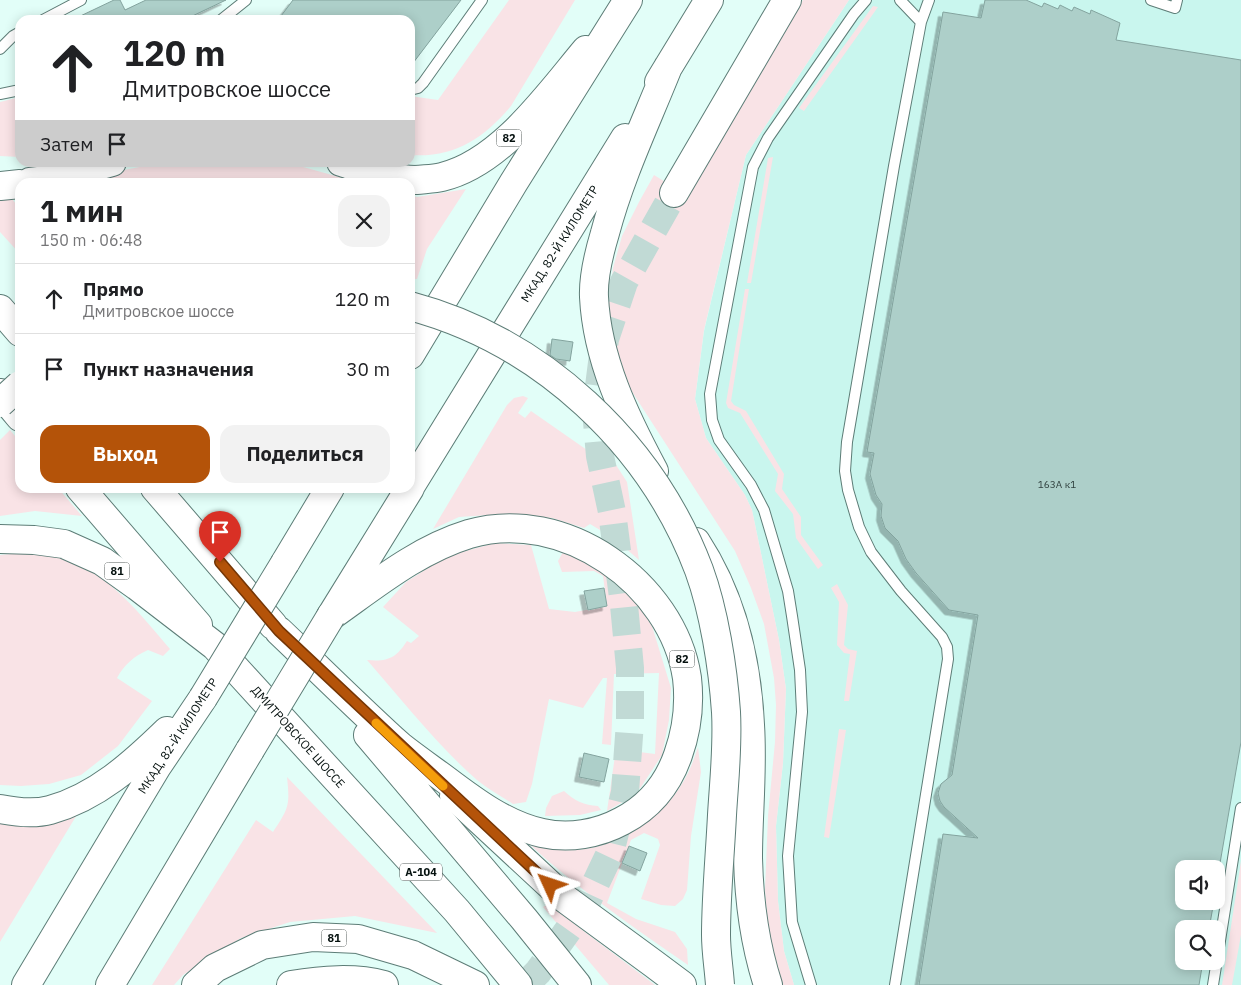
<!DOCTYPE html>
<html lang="ru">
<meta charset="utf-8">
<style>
:root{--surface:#fff;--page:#f2f2f2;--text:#202124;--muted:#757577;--line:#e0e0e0;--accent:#b45309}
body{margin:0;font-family:"IBM Plex Sans",sans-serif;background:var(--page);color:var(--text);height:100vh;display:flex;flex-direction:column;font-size:19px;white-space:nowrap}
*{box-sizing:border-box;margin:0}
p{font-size:16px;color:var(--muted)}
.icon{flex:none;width:28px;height:28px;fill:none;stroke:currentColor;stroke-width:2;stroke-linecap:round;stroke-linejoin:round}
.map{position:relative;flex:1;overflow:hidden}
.drawer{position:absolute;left:15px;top:178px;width:400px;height:315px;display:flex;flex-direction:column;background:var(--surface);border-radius:15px;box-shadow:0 2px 12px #0003}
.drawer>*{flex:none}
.guide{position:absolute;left:15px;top:15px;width:400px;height:152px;border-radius:15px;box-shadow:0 2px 12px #0003;background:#fff;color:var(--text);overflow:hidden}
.fabs{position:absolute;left:1175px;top:860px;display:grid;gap:10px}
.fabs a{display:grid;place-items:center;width:50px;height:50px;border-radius:10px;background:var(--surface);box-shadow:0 2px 12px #0003;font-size:25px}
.pin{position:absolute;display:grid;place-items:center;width:42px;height:42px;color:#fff;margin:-51px -21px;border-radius:50% 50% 50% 0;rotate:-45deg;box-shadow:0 0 5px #0007}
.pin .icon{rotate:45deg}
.me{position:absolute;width:55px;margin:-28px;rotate:312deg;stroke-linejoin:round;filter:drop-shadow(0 0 4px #0008)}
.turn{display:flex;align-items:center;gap:18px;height:105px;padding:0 25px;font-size:22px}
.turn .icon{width:65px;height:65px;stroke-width:2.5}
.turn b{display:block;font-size:35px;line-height:42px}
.then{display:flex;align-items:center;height:48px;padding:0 25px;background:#0003;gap:10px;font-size:19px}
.round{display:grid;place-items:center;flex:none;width:52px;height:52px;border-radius:15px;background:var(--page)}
.headline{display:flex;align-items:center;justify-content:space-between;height:85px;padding:0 25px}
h1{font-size:30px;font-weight:700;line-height:38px}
.primary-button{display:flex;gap:10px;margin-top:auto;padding:10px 25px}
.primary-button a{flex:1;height:58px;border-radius:15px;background:var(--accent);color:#fff;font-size:20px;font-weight:700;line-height:58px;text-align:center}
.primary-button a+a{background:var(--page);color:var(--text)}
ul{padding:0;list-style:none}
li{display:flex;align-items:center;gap:15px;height:70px;padding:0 25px;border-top:1px solid var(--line)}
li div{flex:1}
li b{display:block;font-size:19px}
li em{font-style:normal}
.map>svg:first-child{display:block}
.built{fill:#c9f6ee;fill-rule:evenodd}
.green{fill:#f9e3e6}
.building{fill:#adcfc9;stroke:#83a39e;filter:url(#shadow)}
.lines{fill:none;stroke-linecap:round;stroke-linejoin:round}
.primary-tunnel{stroke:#c1dad5;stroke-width:28;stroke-dasharray:28 14;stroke-linecap:butt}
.service-casing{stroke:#5d7d77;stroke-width:12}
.secondary-casing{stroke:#5d7d77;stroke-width:30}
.primary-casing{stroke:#5d7d77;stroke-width:30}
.trunk-casing{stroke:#5d7d77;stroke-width:30}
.service{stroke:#fff;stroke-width:10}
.secondary{stroke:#fff;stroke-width:28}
.primary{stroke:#fff;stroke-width:28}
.trunk{stroke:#fff;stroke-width:28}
.trunk-bridge-casing{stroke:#5d7d77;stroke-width:30;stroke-linecap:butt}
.trunk-bridge{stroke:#fff;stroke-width:28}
.route-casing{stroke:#753606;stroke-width:12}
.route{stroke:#b45309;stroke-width:9}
.slow{stroke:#f59e0b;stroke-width:9}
.labels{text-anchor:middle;stroke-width:4.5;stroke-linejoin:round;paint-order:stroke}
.number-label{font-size:10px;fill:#2f403e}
.shield{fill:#fff;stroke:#505857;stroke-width:1}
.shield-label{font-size:11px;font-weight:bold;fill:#05110f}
.street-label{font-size:12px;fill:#05110f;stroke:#fff}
</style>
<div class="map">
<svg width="1241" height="985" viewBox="0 0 1241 985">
<defs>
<filter id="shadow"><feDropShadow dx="-4.5" dy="4.5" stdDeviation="0" flood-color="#0004"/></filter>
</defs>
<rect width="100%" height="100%" fill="#e2fef8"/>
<path class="built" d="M849 0H1241V985H794L784 951 778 901 776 826 783 763 786 689 779 640 752 510 745 495 706 438 695 399 704 331 746 155ZM1184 869H1216V901H1184ZM1184 929H1216V961H1184Z"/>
<path class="green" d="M509 0H575L511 106C483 139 454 158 410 155V96L438 100Z
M803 0H849L746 155 704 330 695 399 706 438 745 495 752 510 779 640 786 689 783 763 776 826 778 901 784 951 794 985H782L777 975 768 928 765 890 768 816 775 742 776 705 774 678 764 624 751 588 735 551 618 370 610 333 609 303 613 268 622 236 639 202 654 175 688 196Z
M873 6 878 7 804 111 799 108Z
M20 97V157L0 156V102Z
M773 157 751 283H747L768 158Z
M165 162 279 163 296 165 357 182H63Z
M466 189 427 249 417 279H410V195L417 197Z
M0 193 8 194 20 209V254L0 232Z
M745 289H749L731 401 734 405 746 411 784 474 782 489 801 517V535L823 565 818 569 796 538 793 514 775 491 778 474 740 413 728 408 726 403Z
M523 396 528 398 518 413 525 418 531 411 587 450 609 454 627 482 639 560 615 539 590 524 584 528 552 518 505 514 459 517 433 529 507 405 514 398Z
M10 430 20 442V488H58L82 516 35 511 0 516V440Z
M495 543 531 545 549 609 575 612 607 606 603 576 594 571 562 572 558 561 564 550 597 565 628 589 652 626 671 688 669 720 662 755 641 787 628 799 607 811 616 749 655 754 659 673 614 674 611 745 602 744 607 678H603L583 708 549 699 532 784 526 802 513 804C501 796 488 789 477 780 438 746 401 699 367 660 388 662 396 658 407 641L411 643 419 636 383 607 406 582 447 556Z
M33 552C44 554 57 555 67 559 111 576 141 615 170 649L163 656 148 650C134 656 124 665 117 678L152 701 118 746 81 775 49 784 21 786 0 785V555Z
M837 584 848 605 844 645 848 649 857 651 849 701H844L850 654 844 653 837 645 839 602 831 588Z
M839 729 846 730 829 838 824 837Z
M698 747 701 772 691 836 687 890 683 899 675 906 661 905 641 899 660 845 658 839 644 833 631 840 607 903 636 919 675 932 687 949 688 965C633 927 578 889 529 844 539 846 550 850 560 850 612 854 665 820 688 773 692 765 695 756 698 747Z
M287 777 437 933 355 916 290 922 241 938 183 975 174 985H152L256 820 273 832C289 808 290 805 287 777Z
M564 791C575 801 584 805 598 806L601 810 580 815 545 816 546 808 552 796Z
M78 813 0 942V820Z
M1241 861V935L1232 985H1222Z
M548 904 655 985H609L543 907Z"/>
<path class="building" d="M114 0H120L125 10 146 0H226L184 20H72Z
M293 0H461L410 67V20H278Z
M985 0H1026L1042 7 1044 3 1058 9 1060 5 1072 11 1074 7 1090 14 1091 10 1120 23 1116 40 1241 60V742L1219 869H1184V901H1214L1209 929H1184V961H1203L1199 985H919L943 834 978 838 944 807 940 801 938 793 941 784 952 775 978 615 949 610 916 573 906 559 898 541 885 528 881 516 882 504 876 495 870 474 874 453 867 452 943 12 981 18Z
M552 339 573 342 570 361 556 359 550 355Z
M604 588 607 606 588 610 584 591Z
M584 753 609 759 604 782 579 777Z
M629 846 647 853 640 871 622 863Z"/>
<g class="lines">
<path class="primary-tunnel" d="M525 985 538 972 584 908 610 853 625 792 630 722V668L624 605 612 512 600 456 596 410 605 339 624 282 674 193"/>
<defs>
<path id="service" d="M900 0 921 22
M1151 0 1175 8 1177 0
M43 20 81 0
M221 20 246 0
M0 49 13 36 20 32
M410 90 418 88 423 83 482 0
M0 94 20 90
M811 985 792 922 788 856 802 712 800 670 792 616 788 591 764 510 751 485 719 440 712 420 710 394 753 167 768 138 854 14 866 0
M895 985 948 659 947 647 942 637 901 591 871 552 859 527 848 490 845 471 847 442 894 166 921 22 929 0
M1213 985 1241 808"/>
<path id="secondary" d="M454 796 564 898 654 964 682 985
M291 985C322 980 354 977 384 985"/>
<path id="primary" d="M341 162C363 169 393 180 416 180 424 179 434 179 442 177 501 163 549 94 586 50
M30 182 47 180 112 162
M0 186 20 184
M674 193 787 0
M0 309 20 332
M0 393 20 417
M80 488 198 625
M155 488 273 625
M279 631C319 669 359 709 400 746 415 758 431 769 446 780 475 802 506 825 542 833 569 839 598 834 622 821 649 807 668 784 678 755 687 730 690 704 687 678 673 583 563 506 469 534 417 550 375 585 331 616
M368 735 524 919 577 985"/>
<path id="trunk" d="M659 82 709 0
M410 355 514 182 628 0
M654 471C625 417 597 359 594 297 593 276 599 253 605 233 620 176 646 122 668 67
M410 487 625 138
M0 539 34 540 64 544 102 561 137 586 215 646 457 911 518 985
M696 542C732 597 747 660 750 725 753 770 748 814 748 858 749 900 755 945 768 985
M285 563 330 488
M331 616 410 488
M0 809C15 812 35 814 50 810 97 797 133 764 167 731
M26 985 156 768 203 698
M110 985 250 750
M196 985 215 968 262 945 313 937 358 939 413 955 475 985"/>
</defs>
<use href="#service" class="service-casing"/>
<use href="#secondary" class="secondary-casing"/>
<use href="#primary" class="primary-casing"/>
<use href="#trunk" class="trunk-casing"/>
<use href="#service" class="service"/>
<use href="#secondary" class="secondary"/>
<use href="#primary" class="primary"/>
<use href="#trunk" class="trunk"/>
<defs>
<path id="trunk-bridge" d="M410 306C541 341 651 443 699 570 714 611 723 668 726 712 728 747 724 781 722 815 720 855 716 896 716 935 716 952 719 969 720 985
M0 403 20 385
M203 698 285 563
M250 750 331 616"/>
</defs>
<use href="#trunk-bridge" class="trunk-bridge-casing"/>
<use href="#trunk-bridge" class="trunk-bridge"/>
</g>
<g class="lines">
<defs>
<path id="route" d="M220 562 279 631 550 885"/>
</defs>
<use href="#route" class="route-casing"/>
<use href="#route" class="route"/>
<path class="slow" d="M376 723 443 786"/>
</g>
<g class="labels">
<g class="number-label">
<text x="1057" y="488">163А к1</text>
</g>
<g class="shield">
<rect x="496.5" y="129.5" width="25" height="17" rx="4"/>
<rect x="104.5" y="562.5" width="25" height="17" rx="4"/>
<rect x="669.5" y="650.5" width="25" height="17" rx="4"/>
<rect x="400" y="863.5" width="42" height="17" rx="4"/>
<rect x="321.5" y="929.5" width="25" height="17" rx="4"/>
</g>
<g class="shield-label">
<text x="509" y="142">82</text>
<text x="117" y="575">81</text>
<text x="682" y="663">82</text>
<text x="421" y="876">А-104</text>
<text x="334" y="942">81</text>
</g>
<g class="street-label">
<text transform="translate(560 244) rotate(-58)" y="4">МКАД, 82-Й КИЛОМЕТР</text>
<text transform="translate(178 736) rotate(-57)" y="4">МКАД, 82-Й КИЛОМЕТР</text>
<text transform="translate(298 737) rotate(48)" y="4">ДМИТРОВСКОЕ ШОССЕ</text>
</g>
</g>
</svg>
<div class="fabs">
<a><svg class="icon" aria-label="sound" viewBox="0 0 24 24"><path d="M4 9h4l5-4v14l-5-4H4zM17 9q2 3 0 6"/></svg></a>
<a><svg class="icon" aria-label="search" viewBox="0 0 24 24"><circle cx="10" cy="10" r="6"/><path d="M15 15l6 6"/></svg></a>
</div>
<div class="pin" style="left:220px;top:562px;background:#d93025"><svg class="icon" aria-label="arrive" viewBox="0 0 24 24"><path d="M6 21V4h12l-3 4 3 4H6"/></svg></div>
<svg class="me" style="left:550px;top:885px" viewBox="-20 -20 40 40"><path d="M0-17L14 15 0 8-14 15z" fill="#b45309" stroke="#fff" stroke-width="4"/></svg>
<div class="guide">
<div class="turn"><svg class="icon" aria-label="ahead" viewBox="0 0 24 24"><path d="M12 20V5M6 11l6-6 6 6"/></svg><div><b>120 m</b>Дмитровское шоссе</div></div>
<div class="then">Затем<svg class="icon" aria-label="arrive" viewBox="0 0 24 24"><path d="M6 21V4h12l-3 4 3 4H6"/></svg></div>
</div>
<section class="drawer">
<div class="headline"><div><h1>1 мин</h1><p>150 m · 06:48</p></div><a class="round"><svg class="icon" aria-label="close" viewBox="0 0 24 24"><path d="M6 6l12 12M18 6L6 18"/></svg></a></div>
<ul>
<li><svg class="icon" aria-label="ahead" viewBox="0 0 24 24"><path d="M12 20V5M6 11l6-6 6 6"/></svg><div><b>Прямо</b><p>Дмитровское шоссе</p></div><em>120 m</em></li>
<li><svg class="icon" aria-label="arrive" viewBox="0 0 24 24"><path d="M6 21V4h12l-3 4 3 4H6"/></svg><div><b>Пункт назначения</b></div><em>30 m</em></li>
</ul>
<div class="primary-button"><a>Выход</a><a>Поделиться</a></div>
</section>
</div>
